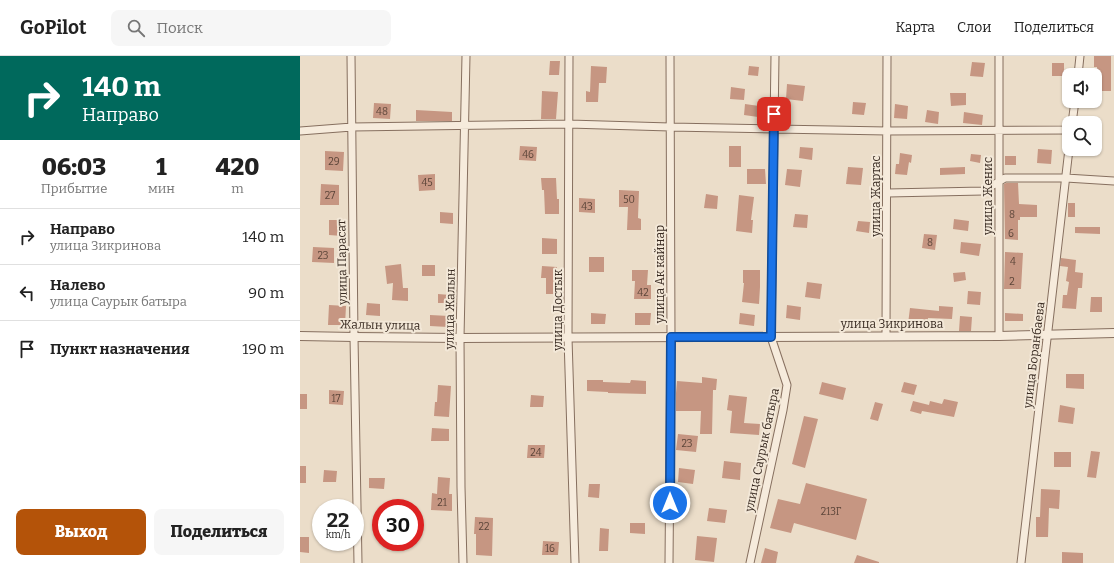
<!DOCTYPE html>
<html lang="ru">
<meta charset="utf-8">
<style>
:root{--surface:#fff;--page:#f6f6f6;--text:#222;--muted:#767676;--line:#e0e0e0;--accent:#b45309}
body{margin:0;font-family:Bitter,serif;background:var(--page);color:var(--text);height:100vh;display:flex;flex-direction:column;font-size:15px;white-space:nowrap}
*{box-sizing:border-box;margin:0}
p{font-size:13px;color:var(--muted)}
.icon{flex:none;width:22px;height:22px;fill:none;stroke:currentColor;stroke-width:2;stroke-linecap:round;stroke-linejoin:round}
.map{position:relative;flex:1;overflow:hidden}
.drawer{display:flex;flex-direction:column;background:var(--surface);width:300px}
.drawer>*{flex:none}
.top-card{background:#00695c;color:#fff;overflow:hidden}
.buttons{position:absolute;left:762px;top:12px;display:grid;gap:8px}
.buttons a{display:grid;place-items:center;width:40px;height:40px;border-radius:8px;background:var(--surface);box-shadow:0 1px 3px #0004;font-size:20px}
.speed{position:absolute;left:12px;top:443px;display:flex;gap:8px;font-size:20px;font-weight:700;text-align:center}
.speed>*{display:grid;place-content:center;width:52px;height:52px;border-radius:50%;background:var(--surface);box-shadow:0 1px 3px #0004;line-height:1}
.speed small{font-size:10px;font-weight:400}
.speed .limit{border:6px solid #d22;background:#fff;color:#111}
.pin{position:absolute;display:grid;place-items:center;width:34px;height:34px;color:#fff;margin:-17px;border-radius:8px;box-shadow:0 2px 6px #0006}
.me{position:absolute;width:44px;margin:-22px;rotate:0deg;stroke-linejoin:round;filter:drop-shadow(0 0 3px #0008)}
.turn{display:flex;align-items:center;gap:14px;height:84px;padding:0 16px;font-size:18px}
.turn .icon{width:52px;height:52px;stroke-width:2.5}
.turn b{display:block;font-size:28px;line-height:34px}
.eta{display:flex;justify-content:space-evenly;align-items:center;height:68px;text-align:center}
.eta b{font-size:24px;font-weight:800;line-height:28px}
.button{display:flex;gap:8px;margin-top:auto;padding:8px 16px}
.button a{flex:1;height:46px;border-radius:8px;background:var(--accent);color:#fff;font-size:16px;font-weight:800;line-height:46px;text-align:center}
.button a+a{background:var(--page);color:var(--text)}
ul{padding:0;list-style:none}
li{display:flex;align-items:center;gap:12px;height:56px;padding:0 16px;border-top:1px solid var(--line)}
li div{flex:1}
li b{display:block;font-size:15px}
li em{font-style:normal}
header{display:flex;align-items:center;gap:24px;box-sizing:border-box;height:56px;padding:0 20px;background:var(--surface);border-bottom:1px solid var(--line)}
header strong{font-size:19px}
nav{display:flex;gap:22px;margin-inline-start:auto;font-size:14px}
.search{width:280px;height:36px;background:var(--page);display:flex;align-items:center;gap:10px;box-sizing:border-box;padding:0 14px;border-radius:8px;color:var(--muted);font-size:15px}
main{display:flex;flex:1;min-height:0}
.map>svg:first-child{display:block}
.building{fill:#c69682}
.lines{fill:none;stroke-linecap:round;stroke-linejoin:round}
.minor-casing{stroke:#866f5f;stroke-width:9}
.tertiary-casing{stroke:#866f5f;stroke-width:10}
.minor{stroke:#f6ebdc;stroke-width:7}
.tertiary{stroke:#f6ebdc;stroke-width:8}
.route-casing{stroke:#114b97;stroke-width:10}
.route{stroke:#1a73e8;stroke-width:7}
.labels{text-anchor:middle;stroke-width:4;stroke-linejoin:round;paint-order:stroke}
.number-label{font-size:10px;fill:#5c4539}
.street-label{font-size:12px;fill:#382a21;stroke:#f3e8d8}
</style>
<header>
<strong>GoPilot</strong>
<div class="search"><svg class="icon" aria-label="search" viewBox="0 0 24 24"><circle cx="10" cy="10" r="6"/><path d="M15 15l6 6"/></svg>Поиск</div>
<nav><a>Карта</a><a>Слои</a><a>Поделиться</a></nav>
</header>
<main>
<section class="drawer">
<div class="top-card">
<div class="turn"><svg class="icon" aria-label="right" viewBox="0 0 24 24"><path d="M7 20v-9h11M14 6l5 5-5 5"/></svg><div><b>140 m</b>Направо</div></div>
</div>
<div class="eta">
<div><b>06:03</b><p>Прибытие</p></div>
<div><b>1</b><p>мин</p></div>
<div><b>420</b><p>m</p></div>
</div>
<ul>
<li><svg class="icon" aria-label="right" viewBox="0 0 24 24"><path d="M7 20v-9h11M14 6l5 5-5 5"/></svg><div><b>Направо</b><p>улица Зикринова</p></div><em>140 m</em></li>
<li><svg class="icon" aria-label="left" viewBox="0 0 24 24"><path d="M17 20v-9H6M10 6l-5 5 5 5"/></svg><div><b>Налево</b><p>улица Саурык батыра</p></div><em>90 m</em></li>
<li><svg class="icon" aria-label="arrive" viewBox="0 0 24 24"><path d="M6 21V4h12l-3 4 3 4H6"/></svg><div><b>Пункт назначения</b></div><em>190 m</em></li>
</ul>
<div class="button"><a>Выход</a><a>Поделиться</a></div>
</section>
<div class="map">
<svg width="814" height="507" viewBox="0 0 814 507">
<rect width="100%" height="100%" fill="#ebddc9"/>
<path class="building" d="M794 0H811V35H797V11H794Z
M250 5H260L259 19H249Z
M672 6 685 7 683 21 670 20Z
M752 7H764V20H752Z
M291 10 307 11 306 27H299L298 46H286V35L290 36Z
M449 10 459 11 458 20 448 19Z
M487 28 505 30 503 45 486 43Z
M431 31 445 33 444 44 430 43Z
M242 35 258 36 256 63H241Z
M650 37H666V49L651 50Z
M553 46 566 47 564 59 552 58Z
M74 47 91 48 90 63 73 62Z
M445 48 459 50 458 61 444 59Z
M595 48 608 50 607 63 594 62Z
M116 54 152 56V65H116Z
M627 54 639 56 638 68 625 66Z
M664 56 683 59 682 69 663 67Z
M220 90 237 91 236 105 219 104Z
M429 90H441V111H429Z
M500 91 513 92 512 104 499 102Z
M738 93 752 94 751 108 737 107Z
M25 95 44 96 43 115 25 114Z
M600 97 612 99 611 107 609 106 607 119 595 118 596 108H599Z
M671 98 681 99 680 107 670 105Z
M705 100H716V109H705Z
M548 111 563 112 561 129 546 128Z
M665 111V118L640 119V112Z
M447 113H465L466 128H447Z
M487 113 502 114 500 131 485 129Z
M135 118V134L119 135 118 119Z
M241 122H256L257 143H259V158H245L244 134H242Z
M706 127H718L719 148 737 149V161H720V164H718V184L705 183 704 128Z
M21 128 39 129V149H20Z
M319 134 339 135 338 162 341 163V174H327L328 151H319Z
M406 138 418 140 417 153 404 152Z
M439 139 454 141 451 164H453L452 177 436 175Z
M279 142 295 143V157L279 156Z
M768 147H775V161H768Z
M140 156 153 157V168L140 167Z
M495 158 508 159 507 172 493 171Z
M654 163 669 165 668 175 653 173Z
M29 164H43L42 180 29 179Z
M558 165 570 166 569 177 556 175Z
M775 171H800V178L775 177Z
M624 178 637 179 635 194 622 192Z
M242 182 257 183V198H242Z
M661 186 681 188 679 200 660 197Z
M13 191 34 192V207L12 206Z
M705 196 723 197 721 233H704Z
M289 201H304V216H289Z
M761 202 776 204 775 216 783 217 782 232H778L776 253 762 252 763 239H767L769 226 766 225 768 211 760 210Z
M101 208 103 232H108V245L92 244 93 227 87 228 85 210Z
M122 209H135V220H122Z
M242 210 257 211 256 227H257V238H246V222H241Z
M332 214H348L347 229H351V243H334L335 225H332Z
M443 214H460V231L459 248 442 246 444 227H443Z
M665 216 666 224 654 226 653 217Z
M507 226 522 228 520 243 505 241Z
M668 235 681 236 680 249 667 248Z
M138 238 150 239V247H138Z
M791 241H802V256H790Z
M67 247 80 248V260L66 259Z
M29 249 46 250 45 269H28Z
M487 249 501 251 500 264 486 262Z
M639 250 653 251 652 263 628 262 627 270 608 268 610 252 639 255Z
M291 257 306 258 305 268H291Z
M335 257H351L350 269H335Z
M440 257 455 259 454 270 439 268Z
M705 257 723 258V265H705Z
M130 259 149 260 148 271 130 270Z
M660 260 672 261 671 275H659Z
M766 318H784V333L766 332Z
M402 321 417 323 416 334H413L412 378H400L401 355H376V337L377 325 402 327Z
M287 324H303V326L330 327 331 324 346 325V338L308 337V336L287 335Z
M522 326 546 332 543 344 519 338Z
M604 326 617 329 614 339 601 336Z
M138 329 151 330 149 361 134 360 135 346H137Z
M29 334 44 335 43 349 29 348Z
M0 338H7V353H0Z
M231 339 244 340 243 351H230Z
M429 339 447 341 444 367 460 368 459 379 430 377 432 355 427 354Z
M644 343 658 346 654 361 622 355 621 358 610 355 613 345 629 349 630 345 642 348Z
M575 346 583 348 578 365 570 363Z
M760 349 775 352 773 368 758 366Z
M504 360 518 363 505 412 492 408Z
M132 372 149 373V385H131Z
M378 378 398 380 396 396 376 394Z
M228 389H245L244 402H227Z
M791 395 800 396 796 422 787 421Z
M754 396H771V411H754Z
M424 405 441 407 440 424 422 422Z
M0 410H6V427H0Z
M379 412 395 414 393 428 378 426Z
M24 414 37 415 36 426H23Z
M138 421 150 422 149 438H152V455L131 454 132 437 137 438Z
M69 422H85L84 433 69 432Z
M506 427 567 443 556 484 494 467 491 477 470 472 478 443 500 448Z
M289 428H300L299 442 288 441Z
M741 433 760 434 759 453 749 452 748 481H736V461H740Z
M409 452 427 454 425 467 407 465Z
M175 461 193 462 192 500 176 499V478H174Z
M330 467H345V478L330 477Z
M300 472 309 473 308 495H299Z
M397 480 417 482 414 506 395 504Z
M0 481H9V497L0 496Z
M243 485 259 486 258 499H242Z
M465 492 478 496 476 507H461Z
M762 496 783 497V507H762Z
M557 499 579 506V507H554Z"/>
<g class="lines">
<defs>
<path id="minor" d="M51 0 54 281 58 507
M269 0 268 282 275 507
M699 0V280
M778 19 780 0
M772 67 775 45
M0 75 52 71 269 68 370 71 587 75 769 74
M588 137 683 135 705 122H766L814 125
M586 280 587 0
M163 507 161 431 160 282 166 0
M369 507 371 281 370 0
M450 507 483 354 487 329 471 281 475 0
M721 507 769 93"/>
<path id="tertiary" d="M0 280 54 281 160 282 699 280 814 277"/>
</defs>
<use href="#minor" class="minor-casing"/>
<use href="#tertiary" class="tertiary-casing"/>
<use href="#minor" class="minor"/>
<use href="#tertiary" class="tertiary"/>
</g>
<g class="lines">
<defs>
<path id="route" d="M370 447 371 281H471L474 58"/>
</defs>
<use href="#route" class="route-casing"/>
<use href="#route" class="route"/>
</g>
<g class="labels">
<g class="number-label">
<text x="82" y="59">48</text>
<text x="228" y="102">46</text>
<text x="34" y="109">29</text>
<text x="127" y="130">45</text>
<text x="30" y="143">27</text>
<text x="329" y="147">50</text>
<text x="287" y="154">43</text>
<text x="712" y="162">8</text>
<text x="711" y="181">6</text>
<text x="630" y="190">8</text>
<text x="23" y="203">23</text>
<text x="713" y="209">4</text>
<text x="712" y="229">2</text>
<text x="343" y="240">42</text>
<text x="36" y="346">17</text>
<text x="387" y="391">23</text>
<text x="236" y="400">24</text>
<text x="142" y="450">21</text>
<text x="531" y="459">213Г</text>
<text x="184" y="474">22</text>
<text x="250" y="496">16</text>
</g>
<g class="street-label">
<text transform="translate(576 140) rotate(-90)" y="4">улица Жартас</text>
<text transform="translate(688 140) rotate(-90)" y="4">улица Женис</text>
<text transform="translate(42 206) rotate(-91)" y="4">улица Парасат</text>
<text transform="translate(360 218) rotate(-90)" y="4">улица Ак кайнар</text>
<text transform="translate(150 253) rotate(-89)" y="4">улица Жалын</text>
<text transform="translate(258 254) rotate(-90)" y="4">улица Достык</text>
<text x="592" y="272">улица Зикринова</text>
<text transform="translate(80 269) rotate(1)" y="4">Жалын улица</text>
<text transform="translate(734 299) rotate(-83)" y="4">улица Боранбаева</text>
<text transform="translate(462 394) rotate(-78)" y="4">улица Саурык батыра</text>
</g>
</g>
</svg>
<div class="buttons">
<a><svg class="icon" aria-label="sound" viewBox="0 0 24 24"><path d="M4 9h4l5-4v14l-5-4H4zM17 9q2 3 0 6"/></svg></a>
<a><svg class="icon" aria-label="search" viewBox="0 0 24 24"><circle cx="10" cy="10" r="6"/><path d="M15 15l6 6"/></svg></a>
</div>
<div class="speed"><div>22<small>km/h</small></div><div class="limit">30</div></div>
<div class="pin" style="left:474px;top:58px;background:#d93025"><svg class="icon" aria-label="arrive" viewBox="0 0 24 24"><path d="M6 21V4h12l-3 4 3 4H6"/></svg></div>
<svg class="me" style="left:370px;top:447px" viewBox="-20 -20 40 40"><circle r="17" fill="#1a73e8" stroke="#fff" stroke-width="3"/><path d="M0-11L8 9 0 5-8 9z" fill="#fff"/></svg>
</div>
</main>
